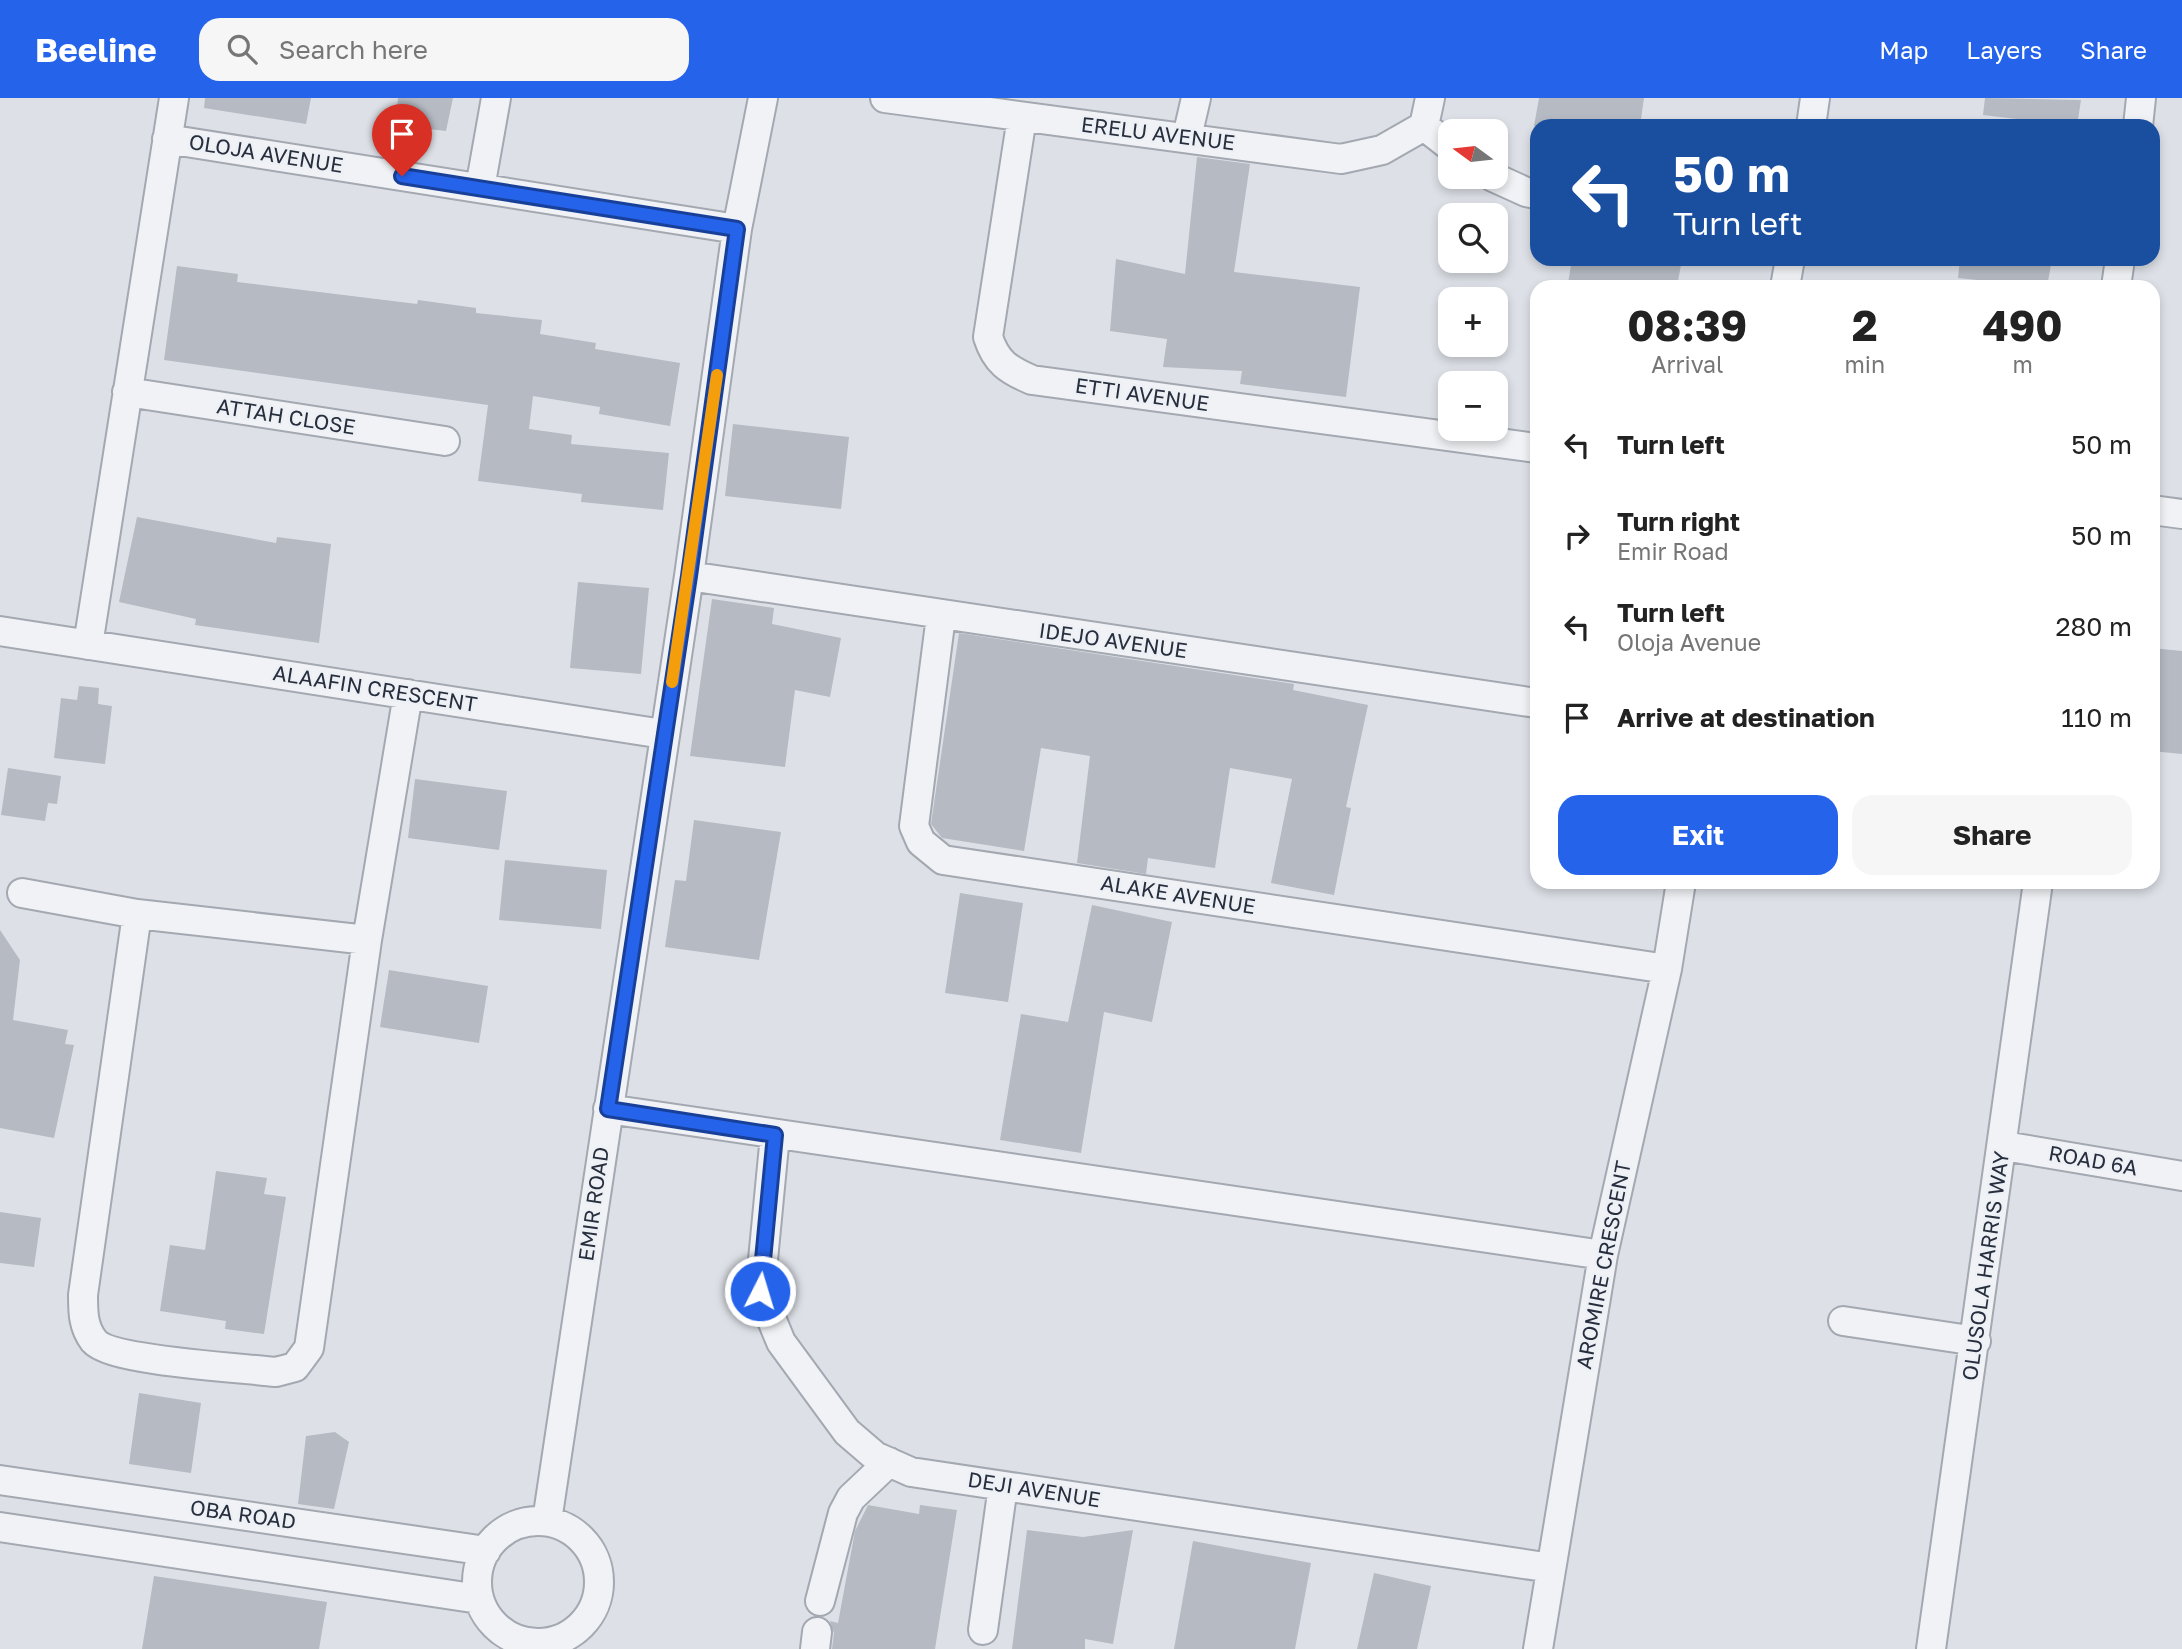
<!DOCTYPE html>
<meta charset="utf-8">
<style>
:root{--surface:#fff;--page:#f6f6f6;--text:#222;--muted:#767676;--accent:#2563eb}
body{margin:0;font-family:"Golos Text",sans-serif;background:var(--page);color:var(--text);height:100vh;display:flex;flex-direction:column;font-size:26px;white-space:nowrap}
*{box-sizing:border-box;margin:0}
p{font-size:23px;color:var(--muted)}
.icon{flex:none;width:38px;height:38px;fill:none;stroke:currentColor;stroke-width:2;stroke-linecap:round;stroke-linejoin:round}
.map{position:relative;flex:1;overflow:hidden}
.side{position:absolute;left:1530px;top:182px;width:630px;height:609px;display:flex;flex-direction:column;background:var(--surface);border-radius:21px;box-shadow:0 4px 10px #0003}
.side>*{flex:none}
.banner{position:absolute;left:1530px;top:21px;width:630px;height:147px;border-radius:21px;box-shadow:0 4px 10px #0003;background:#1a4fa0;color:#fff;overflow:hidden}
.needle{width:46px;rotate:285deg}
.fabs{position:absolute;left:1438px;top:21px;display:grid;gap:14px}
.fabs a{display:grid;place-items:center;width:70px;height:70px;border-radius:14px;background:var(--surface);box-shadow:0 4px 10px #0003;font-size:35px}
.pin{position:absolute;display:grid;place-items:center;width:60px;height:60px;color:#fff;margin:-72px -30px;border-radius:50% 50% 50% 0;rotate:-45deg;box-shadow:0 0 7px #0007}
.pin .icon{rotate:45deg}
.me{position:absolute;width:77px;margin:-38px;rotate:5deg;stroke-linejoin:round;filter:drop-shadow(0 0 5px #0008)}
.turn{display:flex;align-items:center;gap:24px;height:147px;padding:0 28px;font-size:32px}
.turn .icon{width:91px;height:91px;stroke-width:2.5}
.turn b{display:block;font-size:49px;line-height:60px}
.eta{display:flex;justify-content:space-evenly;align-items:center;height:119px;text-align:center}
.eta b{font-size:42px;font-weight:700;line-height:49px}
.action{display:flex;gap:14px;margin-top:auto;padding:14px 28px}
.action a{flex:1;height:80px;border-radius:21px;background:var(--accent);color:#fff;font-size:28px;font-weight:700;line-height:80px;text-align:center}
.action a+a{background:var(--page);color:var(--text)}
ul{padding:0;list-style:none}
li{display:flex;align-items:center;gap:21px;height:91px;padding:0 28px}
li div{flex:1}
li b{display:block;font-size:26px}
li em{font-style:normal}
header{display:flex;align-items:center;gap:42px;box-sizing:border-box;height:98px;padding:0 35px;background:var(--accent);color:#fff}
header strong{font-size:33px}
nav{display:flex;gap:38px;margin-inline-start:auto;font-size:24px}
.search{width:490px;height:63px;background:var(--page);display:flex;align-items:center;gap:18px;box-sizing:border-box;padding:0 24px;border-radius:21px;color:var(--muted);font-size:26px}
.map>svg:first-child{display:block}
.building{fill:#b5bac3}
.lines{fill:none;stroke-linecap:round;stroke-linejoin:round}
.minor-casing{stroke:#a3a8b1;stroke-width:32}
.minor{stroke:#f0f2f5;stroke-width:28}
.route-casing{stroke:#184099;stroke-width:18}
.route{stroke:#2563eb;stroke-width:12}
.slow{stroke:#f59e0b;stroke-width:12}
.labels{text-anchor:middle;stroke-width:5;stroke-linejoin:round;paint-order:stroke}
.street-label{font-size:21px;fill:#272e3d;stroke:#edf0f5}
</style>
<header>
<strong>Beeline</strong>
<div class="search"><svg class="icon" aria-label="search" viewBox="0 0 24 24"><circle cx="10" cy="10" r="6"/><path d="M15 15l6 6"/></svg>Search here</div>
<nav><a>Map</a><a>Layers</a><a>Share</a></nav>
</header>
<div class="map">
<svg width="2182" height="1551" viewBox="0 0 2182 1551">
<rect width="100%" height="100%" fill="#dde1e7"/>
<path class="building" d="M205 0H311L306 26 204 10Z
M398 0H453L446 33 395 27Z
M1539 0H1644L1640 28H1534Z
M1985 0 2081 2 2077 28 1983 17Z
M1197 59 1250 66 1234 174 1360 189 1346 299 1240 286 1242 273 1163 269 1167 241 1110 233 1116 161 1185 176Z
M1572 161H1682L1677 189H1589L1568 185Z
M1960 161H2052L2047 189H1976L1977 182 1958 180Z
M177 168 238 176 237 184 417 206 418 202 476 210V215L542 222 540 236 596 245 595 251 680 265 670 328 599 316 600 309 533 298 529 331 572 337 571 346 669 355 663 412 581 404 582 396 478 383 488 307 164 262Z
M733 326 849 339 841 411 725 398Z
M137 419 276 445 277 439 331 446 319 545 195 527 196 521 119 504Z
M578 484 649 490 641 576 570 570Z
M712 501 774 510 772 526 841 540 830 599 795 592 785 669 690 658Z
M959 535 1294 586 1293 592 1368 607 1346 709 1351 710 1334 797 1271 785 1292 681 1230 670 1215 770 1148 760 1146 776 1077 765 1090 658 1041 650 1024 753 942 740 931 726Z
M2152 550 2182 553V656L2152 653Z
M79 588 99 590 98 606 112 608 105 666 54 660 61 600 77 602Z
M8 670 61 678 57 706 48 705 45 723 1 717Z
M415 681 507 693 499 752 408 740Z
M694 722 781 734 759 862 665 849 675 782 686 783Z
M505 762 607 772 601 831 499 822Z
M960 795 1023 805 1008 904 945 895Z
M1092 807 1172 824 1152 924 1104 914 1081 1055 1000 1042 1021 916 1068 924Z
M0 832 20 862 13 922 68 932 65 946 74 947 54 1040 0 1030Z
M389 872 488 888 479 945 380 929Z
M216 1073 267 1080 264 1096 286 1099 264 1236 225 1231 226 1223 160 1213 170 1147 205 1152Z
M0 1114 41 1120 34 1169 0 1165Z
M139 1295 201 1305 191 1375 129 1366Z
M335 1334 349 1344 334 1411 298 1406 306 1338Z
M868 1407 919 1416 920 1407 957 1412 935 1551H832L834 1535 830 1523 838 1525 855 1433Z
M1027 1432 1083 1439 1133 1432 1113 1546 1085 1541V1551H1012Z
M1193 1443 1311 1465 1295 1551H1174Z
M1374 1475 1431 1488 1417 1551H1357Z
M154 1478 327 1504 319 1551H142Z"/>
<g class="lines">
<defs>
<path id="minor" d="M885 0 1341 61 1382 52 1424 28
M1022 19 988 239C996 264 1008 272 1032 282L1536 350
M1424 28 1451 49
M1424 28 1430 0
M1811 28 1815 0
M2138 28 2141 0
M1187 39 1196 0
M167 41 737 131
M1493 79 1526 94 1536 96
M480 90 496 0
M1785 189 1790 161
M2116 189 2120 161
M127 294 445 343
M2152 412 2182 416
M689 478 1536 605
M941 518 914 728 921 744 943 762 1667 871
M0 533 663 636
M88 547 174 0
M22 795 137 816 367 842
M137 816 83 1197C83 1214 83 1229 94 1243 111 1263 244 1270 276 1274L295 1269 309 1250 367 842 408 596
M608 1011 1603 1157
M775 1037 760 1193 781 1244 847 1334 875 1358 911 1374 1551 1470
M2004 1048 2182 1078
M1843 1223 1976 1243
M0 1382 486 1453
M477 1484a61 61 0 1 1 122 0a61 61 0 1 1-122 0Z
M547 1423 689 478 737 131 763 0
M0 1429 479 1501
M820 1503 843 1415 851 1400 889 1364
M983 1532 1003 1388
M815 1551 817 1534
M1538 1551 1603 1157 1667 871 1681 784
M1931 1551 2038 784"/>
</defs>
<use href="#minor" class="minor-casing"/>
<use href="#minor" class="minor"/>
</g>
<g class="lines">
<defs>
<path id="route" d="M402 78 737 131 689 478 608 1011 775 1037 760 1193"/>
</defs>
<use href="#route" class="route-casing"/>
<use href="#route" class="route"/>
<path class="slow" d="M672 584 717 277"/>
</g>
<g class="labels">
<g class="street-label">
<text transform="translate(1158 36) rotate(7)" y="7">ERELU AVENUE</text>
<text transform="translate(266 56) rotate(9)" y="7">OLOJA AVENUE</text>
<text transform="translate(1142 297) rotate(8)" y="7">ETTI AVENUE</text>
<text transform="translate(286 319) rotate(9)" y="7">ATTAH CLOSE</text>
<text transform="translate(1113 543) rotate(8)" y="7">IDEJO AVENUE</text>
<text transform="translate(375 591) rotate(9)" y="7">ALAAFIN CRESCENT</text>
<text transform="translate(1178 797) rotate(9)" y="7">ALAKE AVENUE</text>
<text transform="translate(2093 1063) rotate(10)" y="7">ROAD 6A</text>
<text transform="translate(594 1106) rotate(-82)" y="7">EMIR ROAD</text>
<text transform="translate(1604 1167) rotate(-79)" y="7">AROMIRE CRESCENT</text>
<text transform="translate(1986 1168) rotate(-82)" y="7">OLUSOLA HARRIS WAY</text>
<text transform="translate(1034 1392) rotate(9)" y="7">DEJI AVENUE</text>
<text transform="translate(243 1417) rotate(8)" y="7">OBA ROAD</text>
</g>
</g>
</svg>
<div class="fabs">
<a><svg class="needle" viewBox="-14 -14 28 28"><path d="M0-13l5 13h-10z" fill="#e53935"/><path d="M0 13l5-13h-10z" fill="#767676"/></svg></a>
<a><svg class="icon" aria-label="search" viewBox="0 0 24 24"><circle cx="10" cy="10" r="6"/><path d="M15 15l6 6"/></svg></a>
<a>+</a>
<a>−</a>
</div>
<div class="pin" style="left:402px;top:78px;background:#d93025"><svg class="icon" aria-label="arrive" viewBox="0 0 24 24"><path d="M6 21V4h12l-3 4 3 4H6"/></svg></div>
<svg class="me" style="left:760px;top:1193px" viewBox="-20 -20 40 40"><circle r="17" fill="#2563eb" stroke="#fff" stroke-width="3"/><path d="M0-11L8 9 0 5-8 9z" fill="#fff"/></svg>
<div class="banner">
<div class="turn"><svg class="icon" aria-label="left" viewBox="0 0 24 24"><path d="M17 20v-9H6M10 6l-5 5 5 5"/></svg><div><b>50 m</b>Turn left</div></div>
</div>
<section class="side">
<div class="eta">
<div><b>08:39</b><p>Arrival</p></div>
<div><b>2</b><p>min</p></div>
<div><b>490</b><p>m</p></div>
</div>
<ul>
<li><svg class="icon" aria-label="left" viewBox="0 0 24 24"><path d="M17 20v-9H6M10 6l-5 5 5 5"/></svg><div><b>Turn left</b></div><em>50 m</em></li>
<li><svg class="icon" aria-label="right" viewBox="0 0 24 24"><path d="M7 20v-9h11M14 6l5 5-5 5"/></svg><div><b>Turn right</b><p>Emir Road</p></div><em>50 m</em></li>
<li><svg class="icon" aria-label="left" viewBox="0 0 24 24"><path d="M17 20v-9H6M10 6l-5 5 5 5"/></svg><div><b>Turn left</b><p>Oloja Avenue</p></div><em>280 m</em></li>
<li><svg class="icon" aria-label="arrive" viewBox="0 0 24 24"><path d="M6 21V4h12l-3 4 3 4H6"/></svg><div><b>Arrive at destination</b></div><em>110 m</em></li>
</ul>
<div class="action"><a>Exit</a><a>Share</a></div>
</section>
</div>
